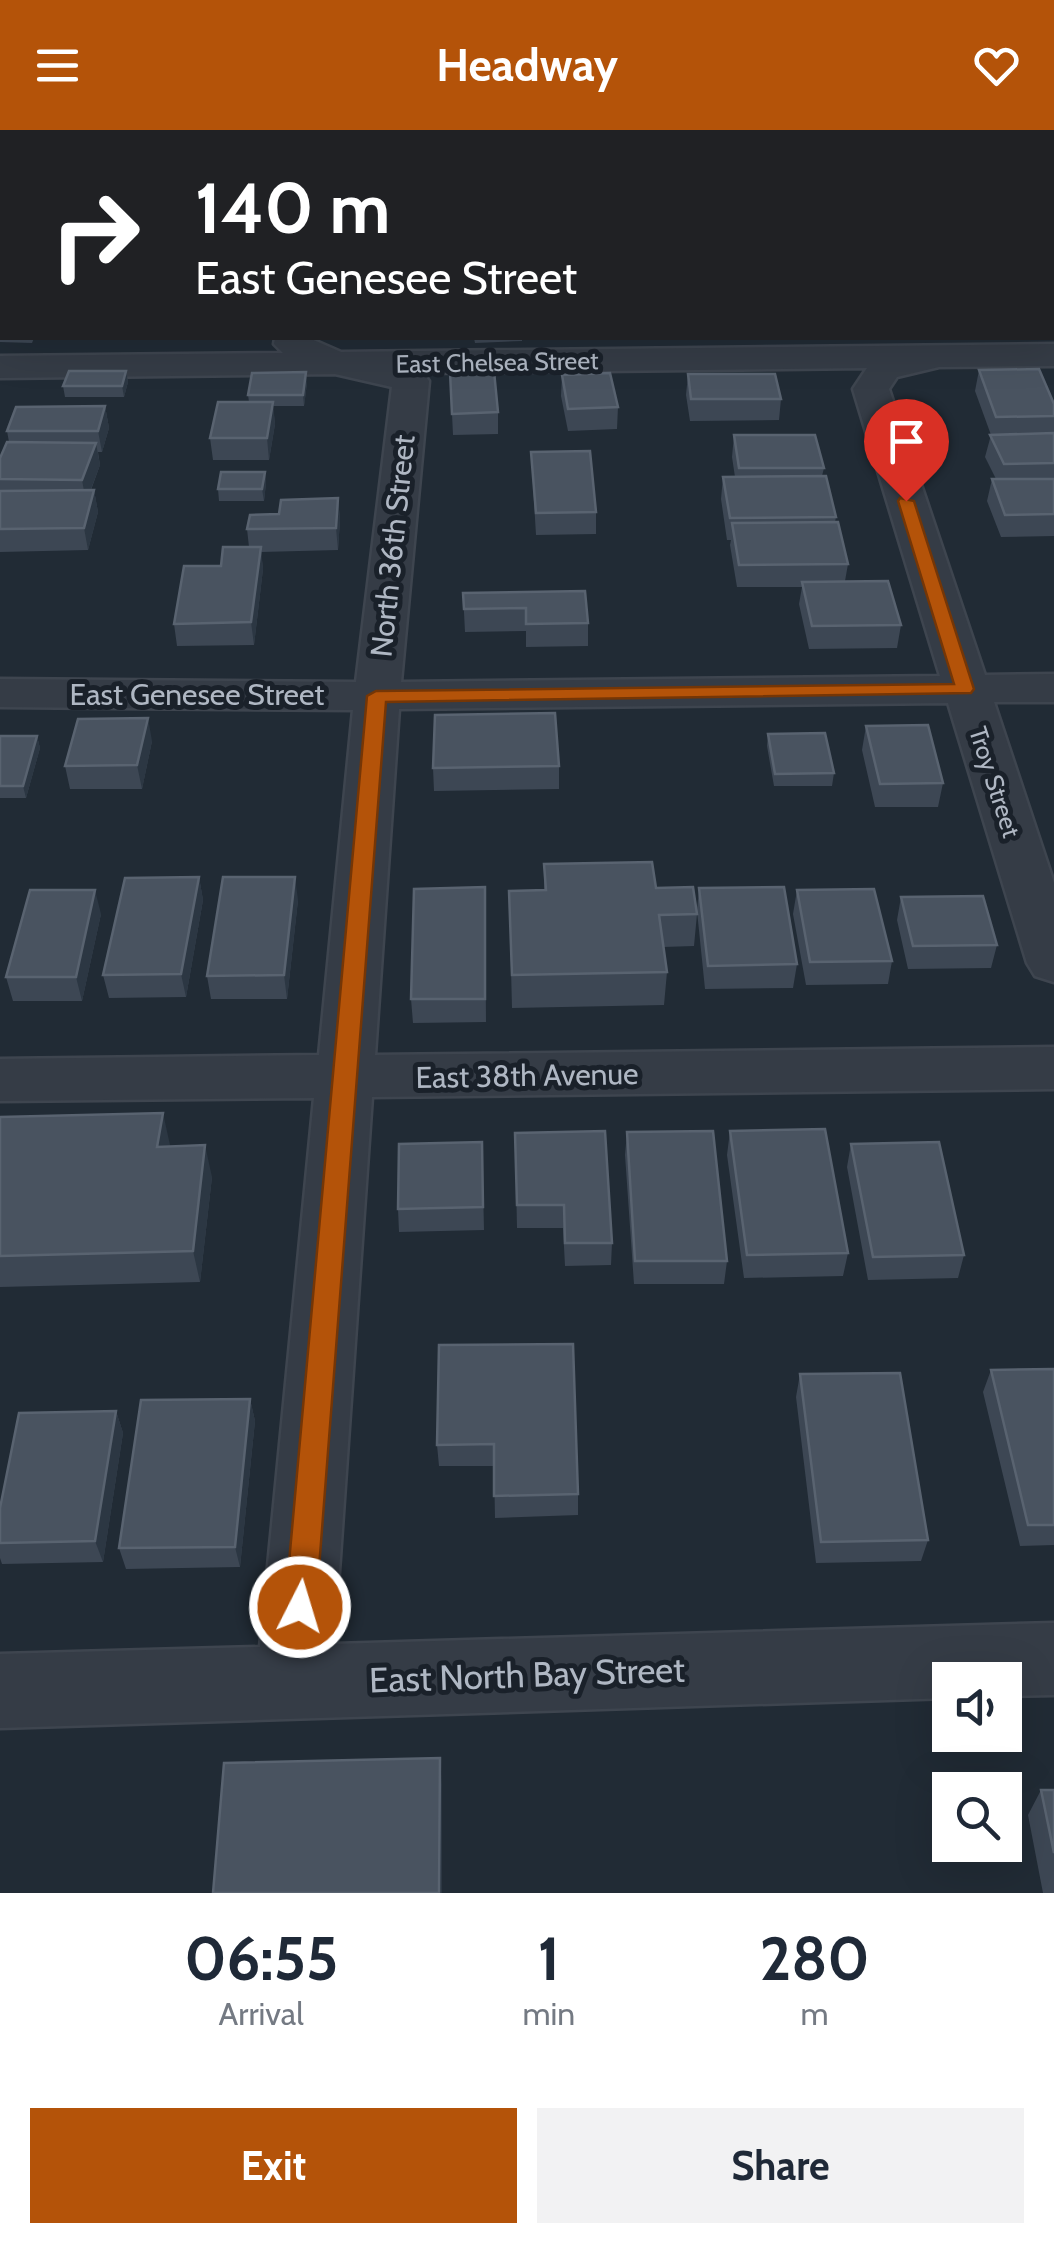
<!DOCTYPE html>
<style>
:root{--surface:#fff;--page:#f2f2f3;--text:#1f2937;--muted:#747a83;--accent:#b45309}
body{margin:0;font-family:Cabin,sans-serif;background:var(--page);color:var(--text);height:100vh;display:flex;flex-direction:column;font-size:38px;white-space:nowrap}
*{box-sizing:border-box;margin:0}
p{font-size:32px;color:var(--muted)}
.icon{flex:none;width:55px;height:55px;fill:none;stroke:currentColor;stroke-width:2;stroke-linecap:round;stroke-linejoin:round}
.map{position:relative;height:1763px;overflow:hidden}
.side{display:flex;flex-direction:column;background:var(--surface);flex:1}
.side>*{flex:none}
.guide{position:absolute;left:0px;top:0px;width:1055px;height:210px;box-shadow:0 10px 40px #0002;background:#202124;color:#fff;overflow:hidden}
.fabs{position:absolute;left:932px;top:1532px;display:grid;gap:20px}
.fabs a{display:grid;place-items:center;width:90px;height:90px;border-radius:0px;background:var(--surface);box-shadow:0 10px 40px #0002;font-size:50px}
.pin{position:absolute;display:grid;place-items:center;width:85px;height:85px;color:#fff;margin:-102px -42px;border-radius:50% 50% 50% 0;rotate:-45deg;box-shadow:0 0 10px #0007}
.pin .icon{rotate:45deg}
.me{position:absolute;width:110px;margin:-55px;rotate:5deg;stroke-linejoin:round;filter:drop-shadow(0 0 8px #0008)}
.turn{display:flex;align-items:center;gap:35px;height:210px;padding:0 30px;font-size:45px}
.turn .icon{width:130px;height:130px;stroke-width:2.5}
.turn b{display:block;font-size:70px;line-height:85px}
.eta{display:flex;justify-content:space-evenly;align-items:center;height:170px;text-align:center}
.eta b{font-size:60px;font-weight:700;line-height:70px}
.button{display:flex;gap:20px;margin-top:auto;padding:20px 30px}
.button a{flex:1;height:115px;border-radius:0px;background:var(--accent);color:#fff;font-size:40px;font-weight:700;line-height:115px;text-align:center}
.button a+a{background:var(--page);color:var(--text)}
header{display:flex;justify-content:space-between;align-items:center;height:130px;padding:0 30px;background:var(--accent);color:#fff;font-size:45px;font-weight:700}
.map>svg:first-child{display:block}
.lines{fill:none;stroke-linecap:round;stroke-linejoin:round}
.minor-casing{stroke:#3e454f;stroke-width:5}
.minor{fill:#353c46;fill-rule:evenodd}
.wall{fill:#3d4754}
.shaded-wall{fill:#2c3743}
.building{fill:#495360;stroke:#596370;stroke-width:2.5}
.route{fill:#b45309;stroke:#753606;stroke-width:2.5}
.labels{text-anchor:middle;stroke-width:10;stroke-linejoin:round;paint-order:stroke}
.far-street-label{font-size:25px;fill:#afb7c3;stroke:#1a212a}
.street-label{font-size:30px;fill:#afb7c3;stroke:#1a212a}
.near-street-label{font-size:35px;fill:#afb7c3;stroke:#1a212a}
</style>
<header><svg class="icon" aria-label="menu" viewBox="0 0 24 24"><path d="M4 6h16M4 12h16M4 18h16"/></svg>Headway<svg class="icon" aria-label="heart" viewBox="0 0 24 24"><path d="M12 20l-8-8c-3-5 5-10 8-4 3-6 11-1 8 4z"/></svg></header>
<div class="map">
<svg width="1054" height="1763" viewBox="0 0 1054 1763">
<rect width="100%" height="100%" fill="#212b35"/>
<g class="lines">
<defs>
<path id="minor" d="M597 0H627V2H598Z
M888 0H918L919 2H890Z
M1054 0V17H1052V2H1041Z
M275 208H309L341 222 1054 214V236L939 237 897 247 889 259 985 545 1054 544V572H994L1054 753V852L1035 846 1027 833 948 573 399 579 375 925 1054 917V959L372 967 334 1514 1054 1493V1565L1005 1566V1550H950V1568L0 1598V1524L260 1517 314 968 0 971V929L319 925 353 580 0 577V549L356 552 392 257 335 244 0 248V226L283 223 274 214ZM867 238 853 259 940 546 401 552 429 251 423 243Z"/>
</defs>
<use href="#minor" class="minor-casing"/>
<use href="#minor" class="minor"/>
</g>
<path class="wall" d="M386 0H428L386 2Z
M500 0H557V2H500Z
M660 0H749V2H660Z
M946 0H1027L1026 2H947Z
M0 148H2V208H34L32 213 0 212Z
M474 208H522V211L475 213Z
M979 240 1054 274V406L1001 407 987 371 992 349H996L985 327 991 305 975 261Z
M126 241 128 252 124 267H65L63 256Z
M450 242 498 282V304L453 305Z
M688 244 781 269 779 290 690 291 686 265Z
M562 245 618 277 617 299 568 301 561 266Z
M307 253 304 276H273L275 294 269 330H213L210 308 249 272 248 265Z
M105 276 109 298 102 322H98L100 335 91 360H94L98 382 88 420 0 422V328L9 312 7 301Z
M734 305 824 338 822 346 836 387 835 392 848 434 845 451 901 495 897 518 809 519 799 474 802 457H737L730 415 731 410H727L721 369 723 347H735L732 327Z
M531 322 596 382V404L536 405Z
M265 342 266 353 264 371H219L218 359Z
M338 368 340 390 338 420 261 422 263 439 254 515 177 516 174 494 221 436 249 417 247 399 279 384Z
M463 463 588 493V516L526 517V501L465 502Z
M866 596 943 653 938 677H875L862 620Z
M768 604 834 643 832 656H774L767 616Z
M0 606H37L40 618 26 668H0Z
M152 611 142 659H70L65 636Z
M559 636V659L434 661 433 638Z
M544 734 656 758 697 784 694 816 663 817 667 842 664 875 512 878 509 761 544 760Z
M199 747 203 770 186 867 109 868 103 845Z
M485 757 486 892 413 893 411 869Z
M699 758 797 834 793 858 705 859 697 781Z
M797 760 892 831 888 854 806 855 793 784Z
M901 767 997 815 991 838 908 839 897 790Z
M298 770 287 869H211L207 846Z
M101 784 82 871H13L6 847Z
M0 987 170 1016 212 1047 200 1152 0 1157Z
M730 1001 848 1123 843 1146 744 1148 727 1025Z
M627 1002 727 1131 724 1154H634L625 1025Z
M515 1003 612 1113 611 1135 565 1136 563 1098H517Z
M482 1012 484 1100 399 1102 398 1079Z
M851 1014 964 1125 958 1148 868 1150 847 1037Z
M439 1215 578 1364V1385L495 1388 494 1336H439L437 1315Z
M1054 1239V1415L1020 1416 983 1262 991 1240Z
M800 1244 928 1410 921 1431 816 1433 796 1267Z
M250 1269 255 1291 240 1437 126 1439 119 1418Z
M116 1281 123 1303 103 1432 2 1434 0 1428V1378Z
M1041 1660H1054V1763H1043L1028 1685Z"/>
<path class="shaded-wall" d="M126 241 128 252 124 267 122 256Z
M306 242 307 253 304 276 303 265Z
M273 272 275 294 269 330 267 308Z
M105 276 109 298 102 322 98 301Z
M96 313 100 335 86 372 82 350Z
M265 342 266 353 264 371 262 359Z
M94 360 98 382 88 420 84 398Z
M338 368 340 390 338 420 336 398Z
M261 417 263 439 254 515 251 492Z
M148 588 152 611 142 659 137 635Z
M37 606 40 618 26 668 23 656Z
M199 747 203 770 186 867 181 844Z
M295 747 298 770 287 869 284 845Z
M95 760 101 784 82 871 76 847Z
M163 983 170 1015 165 1049 157 1017Z
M205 1015 212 1047 200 1152 193 1121Z
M250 1269 255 1291 240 1437 235 1417Z
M116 1281 123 1303 103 1432 95 1411Z
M440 1628 442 1654V1763H439Z"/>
<path class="building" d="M1052 93H1054V115H1052Z
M0 148H2V192H0Z
M1052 155H1054V180H1052Z
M1039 239 1054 274V286L996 287 979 240Z
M69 241H126L122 256H63Z
M494 241 498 282 452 284 450 242Z
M306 242 303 265H248L252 243Z
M610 243 618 277 568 279 562 245Z
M688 244H775L781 269H691Z
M218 272H273L267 308H210Z
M105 276 98 301H7L16 277Z
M1054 303V333L1004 334 990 305Z
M734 305H815L824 338H739Z
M7 312 96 313 82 350 0 349V328Z
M590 321 596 382 536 383 531 322Z
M221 342H265L262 359H218Z
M826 346 836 387 730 388 723 347Z
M992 349H1054V384L1005 385Z
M94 360 84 398 0 399V361Z
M338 368 336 398 247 399 250 385 279 384 281 370Z
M838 392 848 434 739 435 732 393Z
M223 417H261L251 492 174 494 184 436H221Z
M888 451 901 495 812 496 802 452Z
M585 461 588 493 526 494V478L464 479 463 463Z
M555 583 559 636 433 638 435 585Z
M148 588 137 635 65 636 78 589Z
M928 595 943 653 880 654 866 596Z
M825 603 834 643 775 644 768 604Z
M0 606H37L23 656H0Z
M652 732 656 758 693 757 697 784 659 785 667 842 512 845 509 761 546 760 544 734Z
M199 747 181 844 103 845 125 748Z
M223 747H295L284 845 207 846Z
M485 757V869H411L414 759Z
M784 757 797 834 708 836 699 758Z
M874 759 892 831 810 832 797 760Z
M30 760H95L76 847H6Z
M983 766 997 815 913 816 901 767Z
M163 983 157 1017 205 1015 193 1121 0 1126V987Z
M825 999 848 1123 747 1125 730 1001Z
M605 1001 612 1113H565L564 1075H517L515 1003Z
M713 1001 727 1131H635L627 1002Z
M482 1012 483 1077 398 1079 399 1014Z
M939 1012 964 1125 873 1127 851 1014Z
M573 1214 578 1364 494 1366V1314L437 1315 439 1215Z
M1054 1239V1395H1028L991 1240Z
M900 1243 928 1410 821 1412 800 1244Z
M250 1269 235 1417 119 1418 141 1270Z
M116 1281 95 1411 0 1413V1378L19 1283Z
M440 1628 439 1763H213L224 1633Z
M1041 1660H1054V1723Z"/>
<path class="route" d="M900 368 914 371 974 559 971 563 386 572 316 1477 311 1487 300 1491 290 1487 285 1477 367 566 376 561 954 554 898 371Z"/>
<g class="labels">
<g class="far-street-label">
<text transform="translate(497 232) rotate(-1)" y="9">East Chelsea Street</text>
<text transform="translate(995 652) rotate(72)" y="9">Troy Street</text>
</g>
<g class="street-label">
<text transform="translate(393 416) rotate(-84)" y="10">North 36th Street</text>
<text x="197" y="575">East Genesee Street</text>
<text transform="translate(527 946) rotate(-1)" y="10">East 38th Avenue</text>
</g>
<g class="near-street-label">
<text transform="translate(527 1545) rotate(-2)" y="12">East North Bay Street</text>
</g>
</g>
</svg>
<div class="fabs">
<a><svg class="icon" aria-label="sound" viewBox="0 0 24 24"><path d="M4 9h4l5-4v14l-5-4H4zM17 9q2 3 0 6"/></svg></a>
<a><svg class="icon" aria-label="search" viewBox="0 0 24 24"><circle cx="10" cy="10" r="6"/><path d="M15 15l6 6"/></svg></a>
</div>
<div class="pin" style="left:906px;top:371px;background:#d93025"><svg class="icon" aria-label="arrive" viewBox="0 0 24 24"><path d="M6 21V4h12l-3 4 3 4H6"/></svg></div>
<svg class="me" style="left:300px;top:1477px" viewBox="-20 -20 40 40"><circle r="17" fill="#b45309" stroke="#fff" stroke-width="3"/><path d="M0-11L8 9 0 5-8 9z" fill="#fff"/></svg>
<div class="guide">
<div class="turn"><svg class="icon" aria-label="right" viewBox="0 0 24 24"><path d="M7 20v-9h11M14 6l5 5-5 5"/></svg><div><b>140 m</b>East Genesee Street</div></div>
</div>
</div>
<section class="side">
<div class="eta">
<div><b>06:55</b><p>Arrival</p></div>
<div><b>1</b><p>min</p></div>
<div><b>280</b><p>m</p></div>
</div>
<div class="button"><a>Exit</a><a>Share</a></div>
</section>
